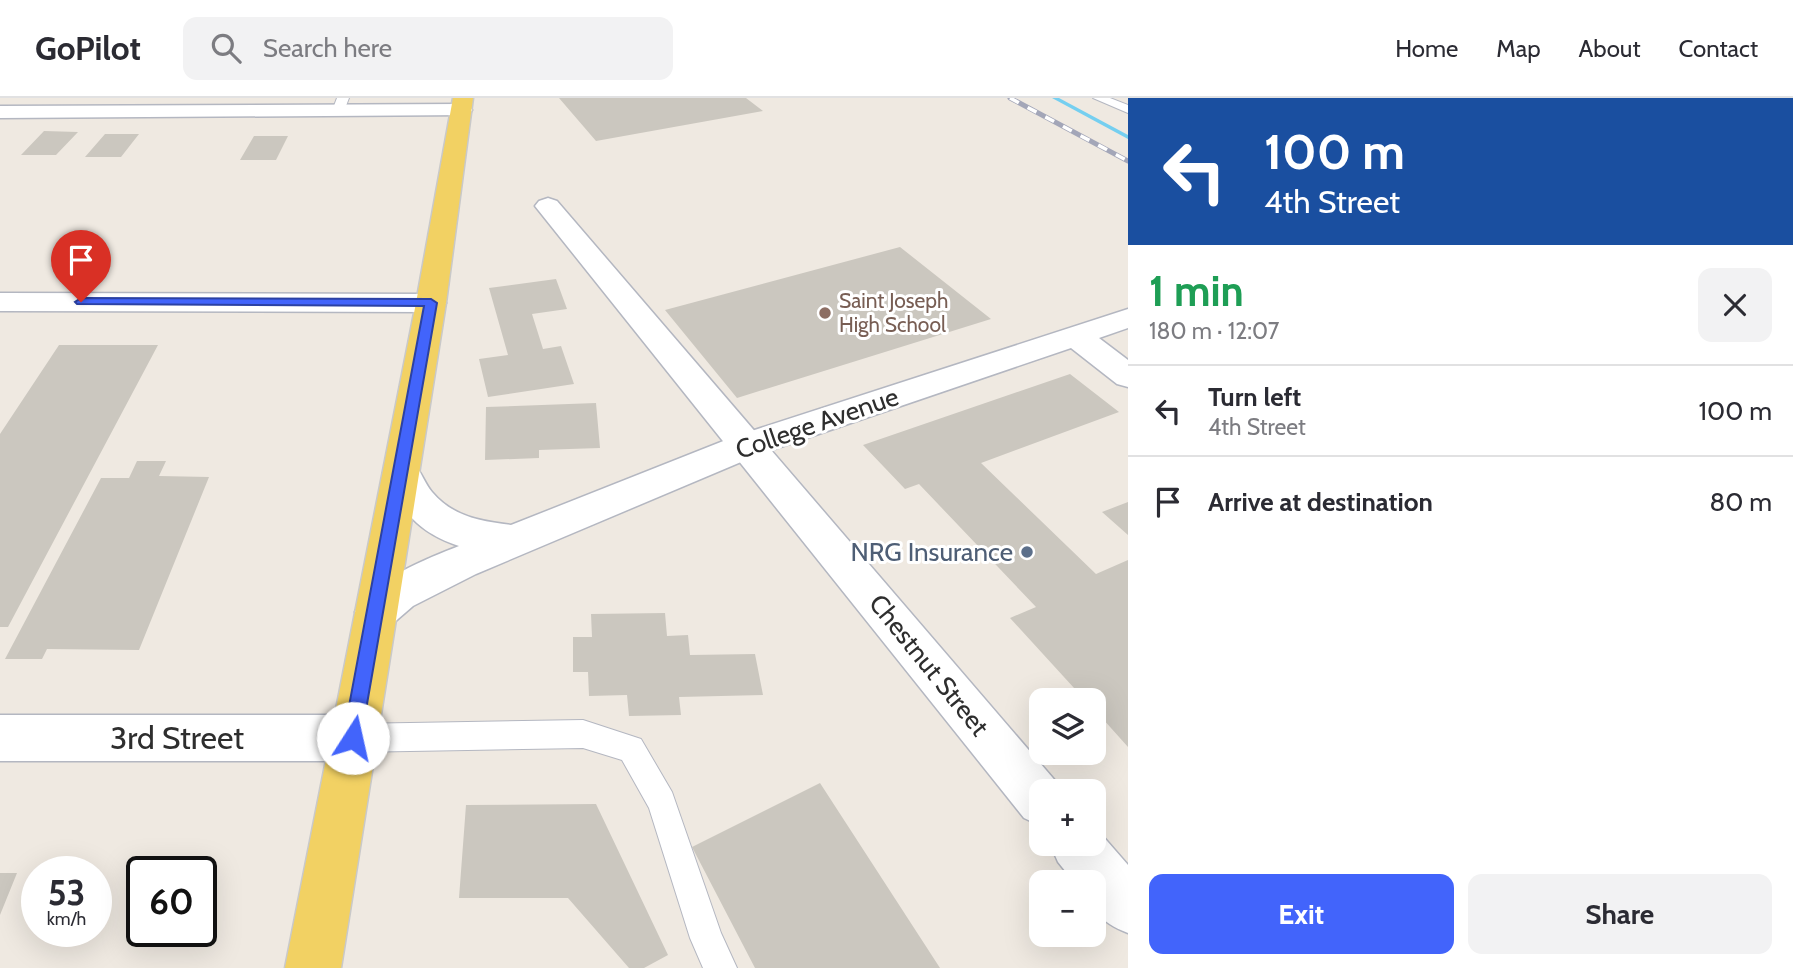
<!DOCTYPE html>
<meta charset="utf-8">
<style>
:root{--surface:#fff;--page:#f2f2f3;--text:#2b2b33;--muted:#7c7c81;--line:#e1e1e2;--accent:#4264fb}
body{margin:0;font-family:Cabin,sans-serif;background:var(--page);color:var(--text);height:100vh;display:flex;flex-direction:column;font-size:26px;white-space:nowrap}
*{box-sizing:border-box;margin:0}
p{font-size:23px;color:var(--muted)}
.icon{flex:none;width:38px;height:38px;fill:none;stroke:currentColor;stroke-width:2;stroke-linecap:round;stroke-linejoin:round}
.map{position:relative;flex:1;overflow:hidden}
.side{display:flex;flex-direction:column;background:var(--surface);width:665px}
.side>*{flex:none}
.hud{background:#1a4fa0;color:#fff;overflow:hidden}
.fabs{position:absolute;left:1029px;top:590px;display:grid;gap:14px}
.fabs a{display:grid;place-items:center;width:77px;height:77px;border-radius:14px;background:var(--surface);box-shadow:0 7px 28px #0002;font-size:35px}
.speed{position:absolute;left:21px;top:758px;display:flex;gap:14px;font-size:35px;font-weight:700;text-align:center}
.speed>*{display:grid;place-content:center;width:91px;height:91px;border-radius:50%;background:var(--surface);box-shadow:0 7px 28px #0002;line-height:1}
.speed small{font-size:18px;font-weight:400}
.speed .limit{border:4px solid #111;border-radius:10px;background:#fff;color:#111}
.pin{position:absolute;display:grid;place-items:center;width:60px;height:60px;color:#fff;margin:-72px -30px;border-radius:50% 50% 50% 0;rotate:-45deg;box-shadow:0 0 7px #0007}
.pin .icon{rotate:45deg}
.me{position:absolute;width:77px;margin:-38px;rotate:10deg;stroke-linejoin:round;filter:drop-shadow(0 0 5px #0008)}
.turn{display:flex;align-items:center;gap:24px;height:147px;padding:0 21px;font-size:32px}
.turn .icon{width:91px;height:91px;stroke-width:2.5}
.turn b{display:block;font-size:49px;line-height:60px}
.round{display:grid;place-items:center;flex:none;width:74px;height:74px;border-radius:14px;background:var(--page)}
.head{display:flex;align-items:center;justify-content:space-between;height:119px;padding:0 21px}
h1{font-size:42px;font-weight:800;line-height:52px;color:#1e9e55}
.action{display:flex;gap:14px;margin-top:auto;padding:14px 21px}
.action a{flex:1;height:80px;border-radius:14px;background:var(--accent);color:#fff;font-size:28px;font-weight:800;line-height:80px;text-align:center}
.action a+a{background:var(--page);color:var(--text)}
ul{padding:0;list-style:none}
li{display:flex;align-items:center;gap:21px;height:91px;padding:0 21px;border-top:2px solid var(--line)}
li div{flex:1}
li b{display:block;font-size:26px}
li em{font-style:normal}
header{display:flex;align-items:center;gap:42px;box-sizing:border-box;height:98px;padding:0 35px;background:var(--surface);border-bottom:2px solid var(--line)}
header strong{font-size:33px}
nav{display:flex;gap:38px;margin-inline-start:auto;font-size:24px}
.search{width:490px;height:63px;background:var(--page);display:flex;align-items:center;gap:18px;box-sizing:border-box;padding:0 24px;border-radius:14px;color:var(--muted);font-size:26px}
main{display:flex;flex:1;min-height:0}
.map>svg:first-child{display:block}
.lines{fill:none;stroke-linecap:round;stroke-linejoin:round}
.stream{fill:#75cff0;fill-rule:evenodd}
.building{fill:#cbc7bf}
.lane-casing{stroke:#b4b7c1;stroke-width:2}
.street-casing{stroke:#b4b7c1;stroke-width:3}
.secondary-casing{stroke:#b4b7c1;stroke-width:3}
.primary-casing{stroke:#c9c9c9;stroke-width:3}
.lane{fill:#fff;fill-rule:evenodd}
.street{fill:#fff;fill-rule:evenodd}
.secondary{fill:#fff;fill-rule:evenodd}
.primary{fill:#f2d163;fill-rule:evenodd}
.rail-casing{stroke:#a3a6b8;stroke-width:5}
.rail{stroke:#fff;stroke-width:3.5;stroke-dasharray:10;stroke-linecap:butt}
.route{fill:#4264fb;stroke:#2b41a3;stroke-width:2}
.education-dot{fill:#8d6e63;stroke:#fff;stroke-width:2.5}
.service-dot{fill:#5c6f8a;stroke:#fff;stroke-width:2.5}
.labels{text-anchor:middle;stroke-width:6;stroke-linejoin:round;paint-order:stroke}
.far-education-label{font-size:21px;fill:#785e54;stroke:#fff;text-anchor:start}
.street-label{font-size:26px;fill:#2e2e2e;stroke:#fff}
.service-label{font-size:26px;fill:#4e5e75;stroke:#fff;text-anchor:end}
.near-street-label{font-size:32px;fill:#2e2e2e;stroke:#fff}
</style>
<header>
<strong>GoPilot</strong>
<div class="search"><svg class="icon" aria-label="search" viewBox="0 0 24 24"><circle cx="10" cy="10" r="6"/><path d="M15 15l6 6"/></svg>Search here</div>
<nav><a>Home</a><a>Map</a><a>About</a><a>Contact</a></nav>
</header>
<main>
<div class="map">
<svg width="1128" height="870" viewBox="0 0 1128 870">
<rect width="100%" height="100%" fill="#efe9e1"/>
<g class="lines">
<path class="stream" d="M1052 0H1059L1128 37V41Z"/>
</g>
<path class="building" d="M559 0H746L763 13 596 43Z
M44 33 78 34 56 57H21Z
M105 36H139L121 59H85Z
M254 38H288L276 62H240Z
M900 149 991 221 737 300 665 212Z
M556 181 567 211 532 216 543 251 561 248 574 286 488 299 479 261 508 257 489 190Z
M59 247H158L8 529H0V336Z
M1070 276 1119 314 981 365 1096 476 1128 462V649L1094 611V602H1085L1010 520 1036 509 919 386 905 391 863 347Z
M596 305 600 350 539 352V360L485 362 486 309Z
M137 363H166L159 378 209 379 139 552 47 551 42 561H5L101 380H129Z
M1128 404V437L1102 414Z
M665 515 667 538 688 537 690 557 755 556 763 597 679 599 681 617 629 618 627 597 589 598 588 574H573V539H592L591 516Z
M820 685 940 870H755L692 749Z
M596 706 668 857 644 870H629L568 800H459L466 707Z
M0 775H17L0 817Z"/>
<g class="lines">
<defs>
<path id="lane" d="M337 0H349L344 13 338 17 332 13Z
M1093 0H1110L1128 7V15Z
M583 622 641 641 672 694 721 835 737 870H703L690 840 649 710 622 662 583 650 353 654 343 650 339 640 343 630 353 626Z"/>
<path id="street" d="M461 6 469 7 472 12 469 17 0 20V8Z
M548 100 557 103 1058 686 1062 693H1041V728L1024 720 539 113 535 108 539 103Z
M0 195 431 196 441 199 446 205 441 211 431 214 0 213Z
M0 617H353L370 624 376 640 370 656 353 663H0Z
M1094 728 1128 767V835C1098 823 1094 815 1094 784H1074L1058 764 1050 746H1094Z"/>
<path id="secondary" d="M1128 211V230L1099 240 1128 262V289L1117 286 1071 250 760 356 476 476 413 508 391 527 376 532 361 527 355 514C370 483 428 460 459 448 417 434 403 414 383 375L388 365C396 363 407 359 414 366 421 373 425 386 432 394 453 419 481 423 511 427L736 338Z"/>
<path id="primary" d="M453 0H473L446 205 341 870H285L416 205Z"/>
</defs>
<use href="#lane" class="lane-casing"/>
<use href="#street" class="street-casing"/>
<use href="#secondary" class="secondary-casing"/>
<use href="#primary" class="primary-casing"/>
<use href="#lane" class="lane"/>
<use href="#street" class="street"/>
<use href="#secondary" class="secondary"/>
<use href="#primary" class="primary"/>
<defs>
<path id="rail" d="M1010 0 1128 63"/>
</defs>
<use href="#rail" class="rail-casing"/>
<use href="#rail" class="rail"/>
</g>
<path class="route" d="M81 200 431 201 437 205 360 646 353 649 346 646 343 640 424 208 77 206 75 204Z"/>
<circle class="education-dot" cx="825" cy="215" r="7"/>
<circle class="service-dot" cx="1027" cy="454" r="7"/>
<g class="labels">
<g class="far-education-label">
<text x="839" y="210">Saint Joseph<tspan x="839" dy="24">High School</tspan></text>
</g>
<g class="street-label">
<text transform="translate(817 325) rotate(-19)" y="9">College Avenue</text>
<text transform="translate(929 567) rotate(51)" y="9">Chestnut Street</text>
</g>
<g class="service-label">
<text x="1013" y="463">NRG Insurance</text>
</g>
<g class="near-street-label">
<text x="177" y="651">3rd Street</text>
</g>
</g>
</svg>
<div class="fabs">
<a><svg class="icon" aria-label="layers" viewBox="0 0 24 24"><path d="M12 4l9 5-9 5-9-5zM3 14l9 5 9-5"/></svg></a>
<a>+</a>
<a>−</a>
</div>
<div class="speed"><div>53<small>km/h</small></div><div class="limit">60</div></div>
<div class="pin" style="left:81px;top:204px;background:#d93025"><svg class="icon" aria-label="arrive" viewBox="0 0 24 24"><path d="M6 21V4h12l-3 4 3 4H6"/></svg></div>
<svg class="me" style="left:353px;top:640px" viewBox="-20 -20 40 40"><circle r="19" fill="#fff"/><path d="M0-13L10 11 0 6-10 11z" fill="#4264fb"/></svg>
</div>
<section class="side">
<div class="hud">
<div class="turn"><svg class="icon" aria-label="left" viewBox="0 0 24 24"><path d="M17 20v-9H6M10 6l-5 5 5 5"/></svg><div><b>100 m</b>4th Street</div></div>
</div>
<div class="head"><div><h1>1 min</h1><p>180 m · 12:07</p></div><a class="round"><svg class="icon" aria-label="close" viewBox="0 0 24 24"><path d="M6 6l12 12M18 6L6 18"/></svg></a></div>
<ul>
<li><svg class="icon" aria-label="left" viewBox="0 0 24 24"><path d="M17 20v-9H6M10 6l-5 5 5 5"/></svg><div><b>Turn left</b><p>4th Street</p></div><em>100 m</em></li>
<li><svg class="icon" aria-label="arrive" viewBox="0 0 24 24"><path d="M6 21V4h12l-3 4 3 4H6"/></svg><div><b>Arrive at destination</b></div><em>80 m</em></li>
</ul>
<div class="action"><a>Exit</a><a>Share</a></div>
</section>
</main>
